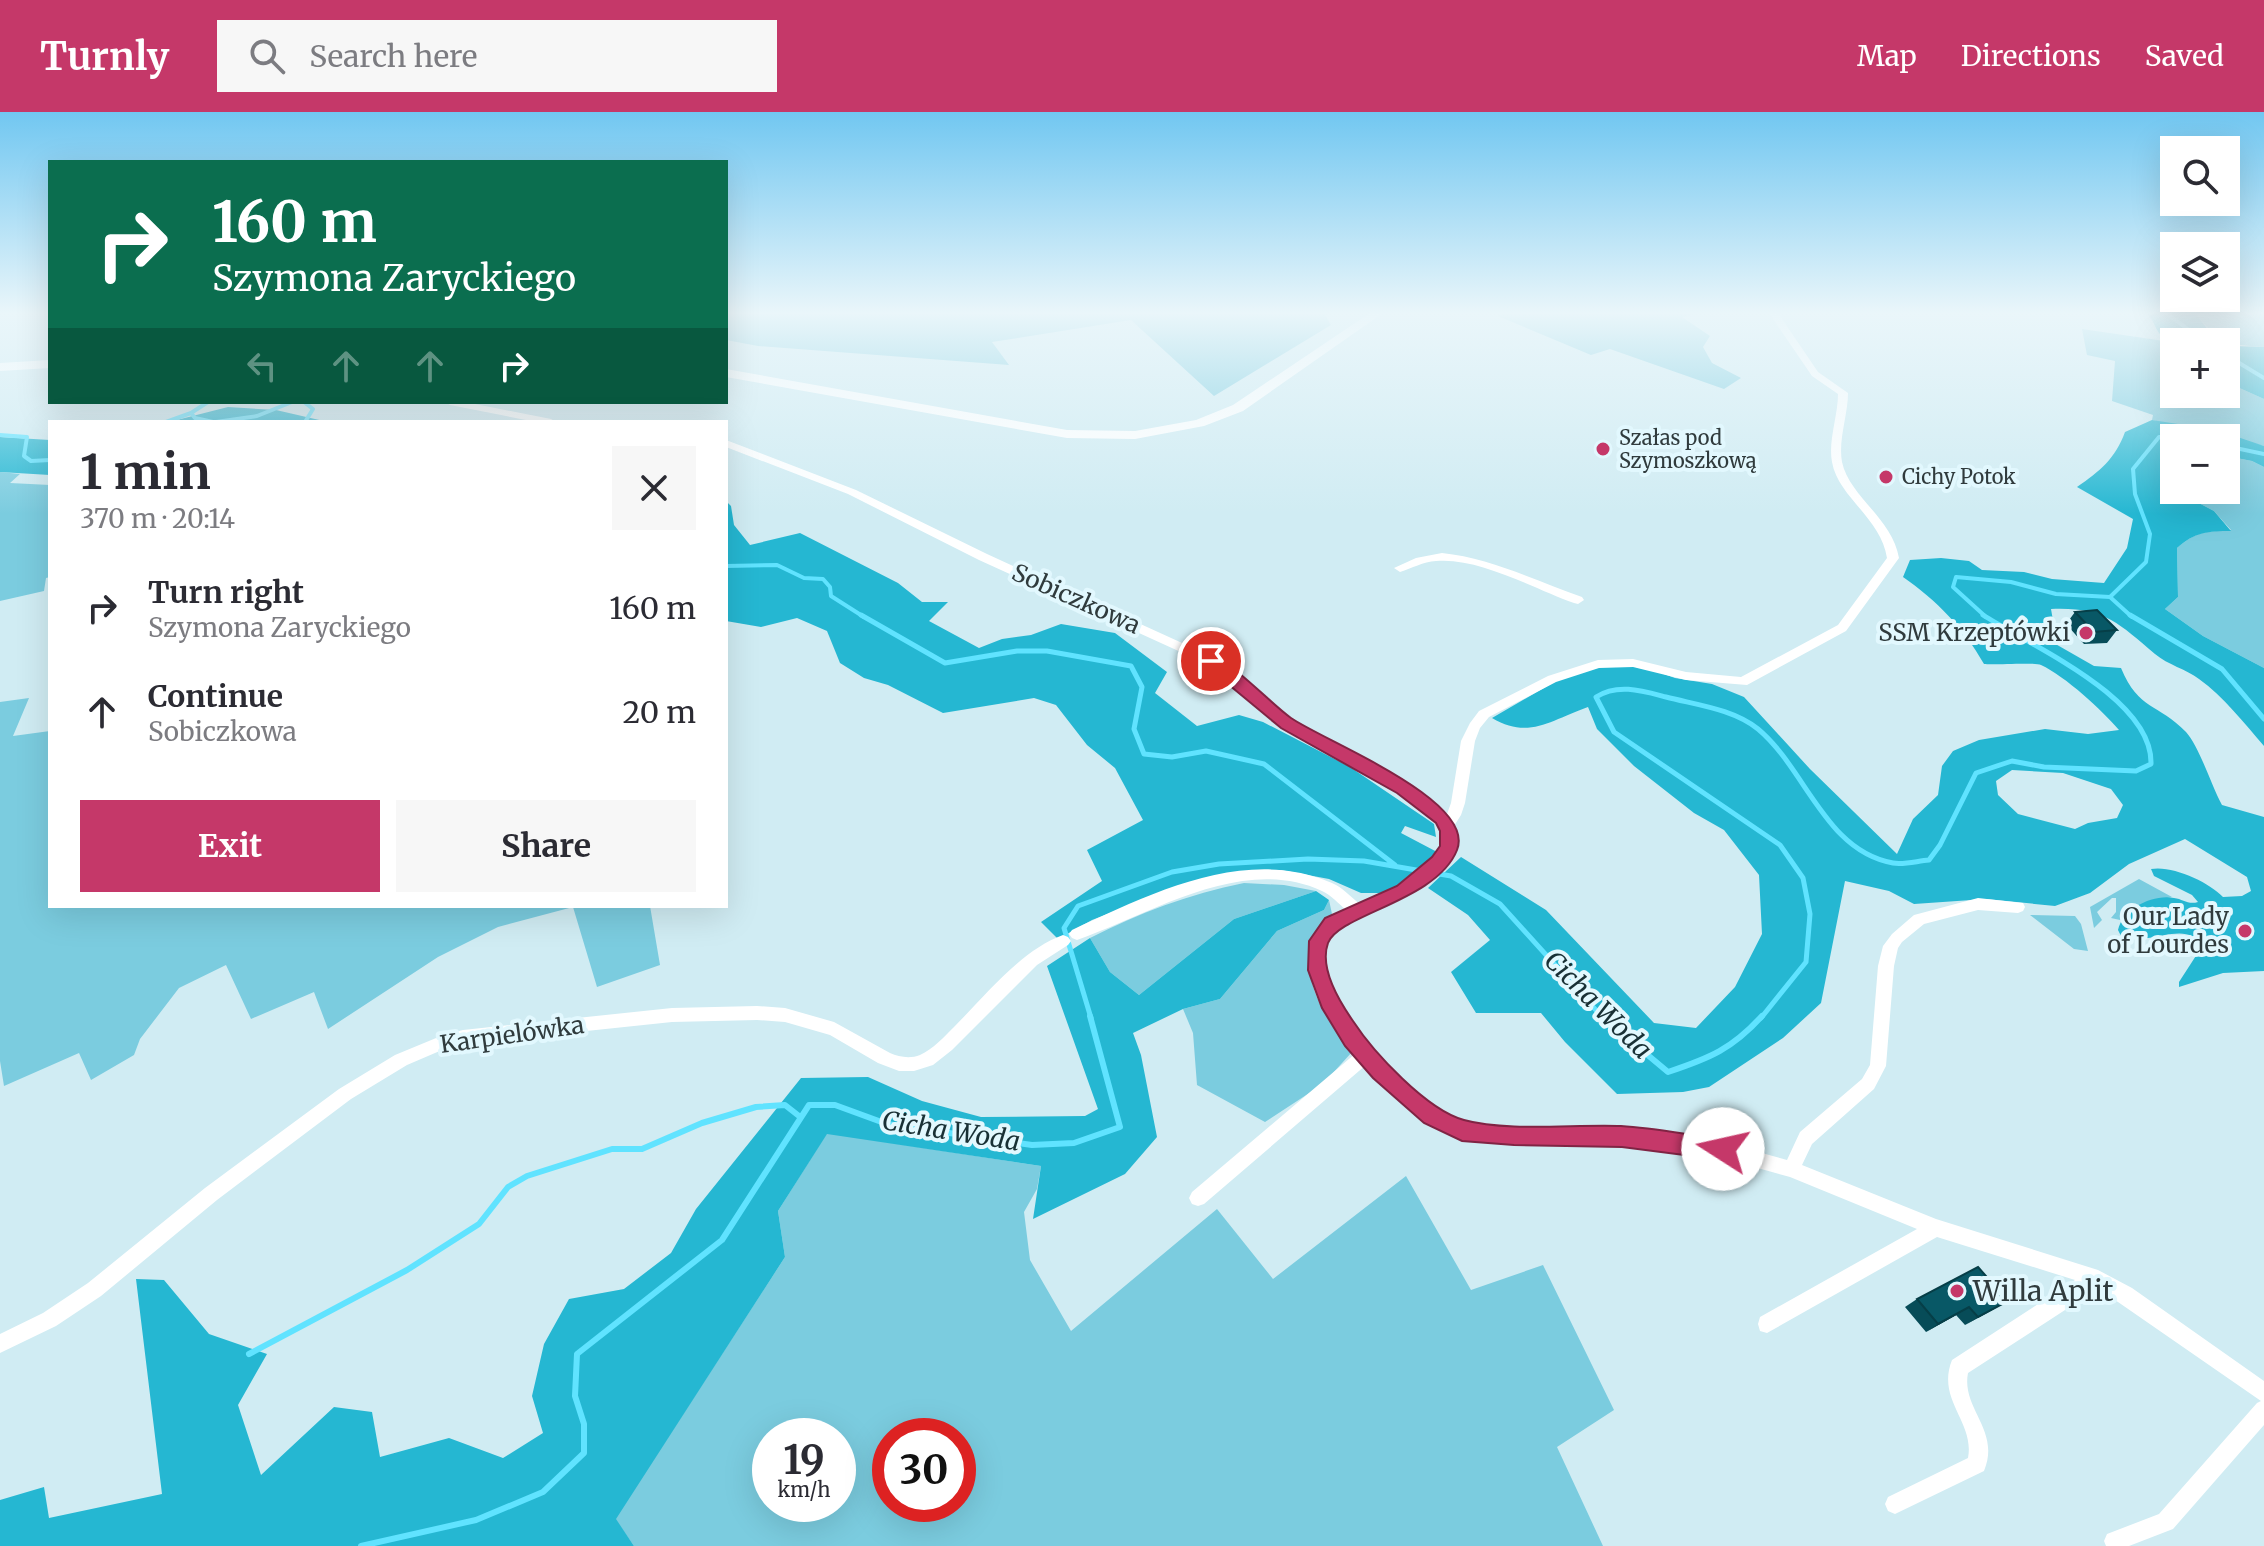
<!DOCTYPE html>
<meta charset="utf-8">
<style>
:root{--surface:#fff;--page:#f7f7f7;--text:#2b2b33;--muted:#7c7c81;--accent:#c53869}
body{margin:0;font-family:Merriweather,serif;background:var(--page);color:var(--text);height:100vh;display:flex;flex-direction:column;font-size:30px;white-space:nowrap}
*{box-sizing:border-box;margin:0}
p{font-size:26px;color:var(--muted)}
.icon{flex:none;width:44px;height:44px;fill:none;stroke:currentColor;stroke-width:2;stroke-linecap:round;stroke-linejoin:round}
.map{position:relative;flex:1;overflow:hidden}
.drawer{position:absolute;left:48px;top:308px;width:680px;height:488px;display:flex;flex-direction:column;background:var(--surface);border-radius:0px;box-shadow:0 8px 32px #0002}
.drawer>*{flex:none}
.guide{position:absolute;left:48px;top:48px;width:680px;height:244px;border-radius:0px;box-shadow:0 8px 32px #0002;background:#0b6e4f;color:#fff;overflow:hidden}
.buttons{position:absolute;left:2160px;top:24px;display:grid;gap:16px}
.buttons a{display:grid;place-items:center;width:80px;height:80px;border-radius:0px;background:var(--surface);box-shadow:0 8px 32px #0002;font-size:40px}
.speed{position:absolute;left:752px;top:1306px;display:flex;gap:16px;font-size:40px;font-weight:700;text-align:center}
.speed>*{display:grid;place-content:center;width:104px;height:104px;border-radius:50%;background:var(--surface);box-shadow:0 8px 32px #0002;line-height:1}
.speed small{font-size:20px;font-weight:400}
.speed .limit{border:12px solid #d22;background:#fff;color:#111}
.pin{position:absolute;display:grid;place-items:center;width:68px;height:68px;color:#fff;margin:-34px;border:4px solid #fff;border-radius:50%;box-shadow:0 2px 8px #0007}
.me{position:absolute;width:88px;margin:-44px;rotate:280deg;stroke-linejoin:round;filter:drop-shadow(0 0 6px #0008)}
.turn{display:flex;align-items:center;gap:28px;height:168px;padding:0 32px;font-size:36px}
.turn .icon{width:104px;height:104px;stroke-width:2.5}
.turn b{display:block;font-size:56px;line-height:68px}
.lanes{display:flex;align-items:center;height:76px;padding:0 32px;background:#0003;justify-content:center;gap:40px;direction:ltr}
.lanes .off{opacity:.35}
.round{display:grid;place-items:center;flex:none;width:84px;height:84px;border-radius:0px;background:var(--page)}
.summary{display:flex;align-items:center;justify-content:space-between;height:136px;padding:0 32px}
h1{font-size:48px;font-weight:700;line-height:60px}
.primary-button{display:flex;gap:16px;margin-top:auto;padding:16px 32px}
.primary-button a{flex:1;height:92px;border-radius:0px;background:var(--accent);color:#fff;font-size:32px;font-weight:700;line-height:92px;text-align:center}
.primary-button a+a{background:var(--page);color:var(--text)}
ul{padding:0;list-style:none}
li{display:flex;align-items:center;gap:24px;height:104px;padding:0 32px}
li div{flex:1}
li b{display:block;font-size:30px}
li em{font-style:normal}
header{display:flex;align-items:center;gap:48px;box-sizing:border-box;height:112px;padding:0 40px;background:var(--accent);color:#fff}
header strong{font-size:38px}
nav{display:flex;gap:44px;margin-inline-start:auto;font-size:28px}
.search{width:560px;height:72px;background:var(--page);display:flex;align-items:center;gap:20px;box-sizing:border-box;padding:0 28px;border-radius:0px;color:var(--muted);font-size:30px}
.map>svg:first-child{display:block}
.green{fill:#7bccdf;fill-rule:evenodd}
.forest{fill:#25b7d2;fill-rule:evenodd}
.lines{fill:none;stroke-linecap:round;stroke-linejoin:round}
.stream-far2{stroke:#60e3ff;stroke-width:4}
.stream-far1{stroke:#60e3ff;stroke-width:5}
.stream{stroke:#60e3ff;stroke-width:6}
.minor{fill:#fff;fill-rule:evenodd}
.tertiary{fill:#fff;fill-rule:evenodd}
.wall{fill:#074c58}
.shaded-wall{fill:#063e47}
.building{fill:#085866;stroke:#063e47;stroke-width:2}
.route{fill:#c53869;stroke:#802444;stroke-width:2}
.poi-dot{fill:#c53869;stroke:#e2f8fe;stroke-width:3}
.labels{text-anchor:middle;stroke-width:8;stroke-linejoin:round;paint-order:stroke}
.far-poi-label{font-size:20px;fill:#303b3d;stroke:#e2f8fe;text-anchor:start}
.street-label{font-size:24px;fill:#303b3d;stroke:#e2f8fe}
.poi-label{font-size:24px;fill:#303b3d;stroke:#e2f8fe;text-anchor:end}
.water-label{font-size:26px;font-style:italic;fill:#193035;stroke:#e2f8fe}
.near-poi-label{font-size:28px;fill:#303b3d;stroke:#e2f8fe;text-anchor:start}
</style>
<header>
<strong>Turnly</strong>
<div class="search"><svg class="icon" aria-label="search" viewBox="0 0 24 24"><circle cx="10" cy="10" r="6"/><path d="M15 15l6 6"/></svg>Search here</div>
<nav><a>Map</a><a>Directions</a><a>Saved</a></nav>
</header>
<div class="map">
<svg width="2264" height="1434" viewBox="0 0 2264 1434">
<rect width="100%" height="100%" fill="#d0ecf3"/>
<path class="green" d="M726 201H1324L1331 213 1214 284 1131 208 992 230 1009 253 758 234 726 228Z
M1504 201H1701L1682 205 1710 224 1703 235 1712 251 1741 266 1724 277 1610 237 1591 243 1498 204Z
M2195 201H2264V235C2227 233 2218 230 2195 201Z
M2082 217 2171 230 2174 232V282H2226V270L2264 287V334L2152 308 2153 303 2112 289 2115 249 2087 243Z
M2226 344 2252 349 2264 355V556L2203 524 2165 497 2178 485 2177 436C2198 418 2205 420 2231 418L2214 399 2174 378H2226Z
M0 360 20 362 10 371 50 373V465L46 466 44 479 0 489Z
M29 586 13 624 50 619V794H650L660 853 597 875 573 795 498 815 438 845 328 917 314 880 251 907 226 853 179 876 140 927 134 943 91 968 79 941 4 974 0 949V590Z
M2139 767 2172 785 2132 795 2120 808 2111 806 2116 800V786H2112L2097 800 2102 808 2094 816 2090 795Z
M1244 771 1284 773 1316 779 1234 807 1139 883 1110 860 1090 826C1139 801 1189 782 1244 771Z
M1329 788 1332 802C1285 843 1320 902 1352 940L1323 972 1265 1010 1197 973 1193 921 1183 897 1220 887 1277 819 1324 798Z
M2030 803 2075 804 2081 812 2088 839 2074 837Z
M827 1021 1041 1054 1037 1077 1024 1100 1030 1148 1071 1219 1217 1097 1273 1167 1406 1064 1471 1178 1543 1153 1614 1298 1557 1335 1603 1434H634L615 1407 785 1145 778 1099ZM770 1324H838V1392H770ZM890 1324H958V1392H890Z"/>
<path class="forest" d="M2147 201H2195L2213 224 2226 230C2207 230 2170 235 2160 222 2154 215 2154 208 2147 201Z
M2226 230 2234 234 2264 235V287L2226 270Z
M228 295 276 298 328 310H169Z
M2152 308 2217 318 2264 334V355L2252 349 2226 344V326H2174V378L2214 399 2231 419C2208 419 2195 420 2177 436L2178 485 2165 497 2203 524 2264 556V634C2244 611 2224 585 2199 567 2186 557 2168 553 2155 542 2117 510 2104 495 2051 497L2055 520 2045 526 2094 554 2121 556C2139 599 2158 591 2186 620 2200 636 2211 673 2222 693L2264 705V859L2223 861 2179 875V870L2201 836C2193 813 2167 824 2148 826 2140 826 2130 825 2121 824L2118 818C2123 797 2152 782 2174 786 2183 787 2188 793 2198 790L2192 783 2154 764 2151 757C2172 753 2209 770 2223 785L2242 784 2251 779 2247 765 2185 727 2129 752 2090 781 2055 794 1986 787 1914 792 1889 779 1845 769 1821 891 1783 926 1709 975 1683 980 1617 982 1565 930 1541 901H1476L1451 860 1490 828 1468 803 1428 776 1461 745 1546 798 1654 911 1696 916 1735 875 1762 822 1759 763 1724 718 1694 701 1634 654 1597 617 1588 595C1551 608 1529 628 1492 606L1556 569 1598 552 1633 551 1675 566 1712 572 1744 585 1810 657 1897 742 1913 707 1938 683 1942 654 1953 639 1979 628 2045 617 2088 622 2119 618C2103 599 2065 564 2041 553 2035 550 1995 553 1984 552 1963 515 1937 489 1903 465L1910 448 1941 446 1969 449 1982 458 2024 460 2052 467 2104 471 2127 436 2133 407 2077 375C2100 359 2115 347 2125 320ZM2012 658 2063 661 2111 677 2123 693 2117 706 2088 711 2075 717 2018 702 1998 683 1996 669Z
M0 325 50 328V363L0 360Z
M726 389 731 394 734 413 750 433 800 421 898 471 922 490H948L929 509 979 536 1002 527 1031 523 1061 512 1115 521 1167 560 1155 581 1197 614 1239 603 1263 610 1350 655 1434 712 1436 725 1405 714 1401 721 1439 741 1407 771 1380 781H1361L1329 767 1281 758 1234 761 1128 794 1092 808 1058 827 1041 810 1102 769 1087 738 1143 708 1115 656 1087 633 1056 593 1034 586 943 601 888 573 864 566 840 551 827 519 797 506 761 515 726 509Z
M1316 779 1329 788 1324 798 1277 819 1220 887 1183 897 1133 921 1141 943 1157 1025 1125 1062 1033 1107 1041 1054 827 1022 778 1099 785 1145 616 1407 634 1434H0V1388L44 1375 49 1406 162 1382 136 1167 164 1168 209 1222 267 1242 238 1293 261 1363 334 1295 372 1300 380 1345 449 1326 503 1346 543 1321 532 1284 544 1232 569 1187 624 1177 671 1141 696 1097 801 966 868 965 922 989 981 1005 1085 1004 1098 997 1047 854 1090 826 1110 860 1139 883 1234 807Z"/>
<g class="lines">
<path class="stream-far2" d="M2166 201 2205 230
M2226 243 2264 266
M304 290 313 297 305 310
M191 301 208 290
M166 310 191 301 195 306 213 310
M216 310 257 304 292 290
M0 323 27 325 24 344 31 349 50 348
M2226 334 2264 342
M726 454 777 453 804 466 823 467 830 475 831 484 864 505
M2110 485 2132 505
M1986 505 1953 475 1956 465 2011 470 2056 482 2110 485 2146 450 2150 422 2135 382 2133 357 2159 325 2174 326"/>
<path class="stream-far1" d="M861 503 945 551 1017 539H1047L1131 554 1142 575 1134 617 1144 642 1172 645 1206 639 1264 652 1395 753
M2130 503 2222 557 2264 607
M1091 906 1064 816 1078 794 1172 760 1219 752 1308 747 1364 749 1451 764 1500 792 1603 906
M1761 906 1806 850 1810 802 1803 766 1780 733 1614 620 1596 585C1618 571 1643 579 1666 585 1697 593 1733 597 1758 617 1806 657 1825 739 1893 751 1904 753 1917 749 1929 748L1940 733 1976 661 2012 649 2044 655 2136 659 2151 652C2153 586 2031 534 1983 503"/>
<path class="stream" d="M1601 904 1668 960C1710 946 1732 937 1762 904
M249 1242 407 1158 479 1112 508 1075 527 1064 612 1037H642L702 1011 756 995 785 993 799 1004
M361 1434 476 1408 543 1380 584 1341V1312L575 1284 577 1242 722 1128 809 993H835L887 1012 1032 1033 1074 1031 1120 1015 1090 904"/>
<path class="minor" d="M1769 201H1778L1818 260 1848 281C1848 303 1838 328 1842 350 1849 384 1892 406 1899 446L1846 519 1747 573 1686 568 1633 555 1599 556 1556 570 1489 605 1480 616 1475 629 1465 691 1461 703 1454 714 1457 730 1444 754 1409 783 1337 815 1325 831 1324 843 1331 874 1349 909 1387 954 1437 999 1463 1010 1514 1015 1622 1017 1704 1025 1787 1048 1800 1020 1862 967 1870 953 1878 854 1883 834 1892 822 1914 803 1978 786 2023 791 2025 795 2023 799 2018 801 1978 798 1924 812 1902 830 1898 836 1894 854 1886 954 1874 977 1812 1032 1802 1053 1936 1107 2098 1158 2132 1176 2264 1269V1313L2173 1417 2129 1434H2106L2104 1429 2107 1422 2159 1402 2257 1291 2261 1289 2118 1190 2094 1175 2085 1185 1968 1261C1961 1297 2001 1318 1984 1359L1895 1402 1888 1399 1885 1392 1888 1385 1968 1346C1975 1310 1936 1288 1952 1248L2075 1168 1937 1125 1767 1221 1760 1219 1758 1212 1760 1205 1917 1117 1790 1065 1704 1041 1622 1033 1514 1031 1462 1026 1425 1009 1366 953 1204 1092 1198 1094 1192 1092 1189 1086 1192 1080 1356 941C1336 917 1300 864 1310 830 1316 813 1332 805 1346 798 1339 792 1331 783 1322 779 1242 742 1151 802 1077 828L1072 826 1069 822 1072 818C1146 784 1236 738 1319 766 1324 768 1331 770 1336 773 1345 778 1352 786 1360 792 1388 780 1460 749 1437 710L1384 670 1282 615 1207 552 979 448 848 382 726 335V328L856 378 987 442 1215 546 1292 609 1394 662 1447 702 1451 691 1461 629 1470 611 1479 599 1548 564 1598 548 1633 547 1686 560 1741 565 1838 513 1887 446C1881 406 1838 385 1832 350 1828 329 1838 304 1838 282L1812 264Z
M445 290H465L551 307 556 310H536L450 293Z
M1442 441C1491 446 1536 469 1582 485L1584 488 1578 492 1574 491C1534 477 1479 445 1436 449 1423 450 1412 456 1400 460L1394 456 1416 446Z
M1063 823 1068 825 1071 829 1068 833 1037 853 952 938 933 953 914 959H899L878 951 830 923 785 910 757 908 672 910 463 932 442 938 407 953 351 987 217 1088 101 1184 56 1214 0 1241V1222L43 1201 88 1171 205 1076 339 977 395 943 441 924 463 918 672 896 757 894 785 896 834 910 890 941C899 945 910 947 920 943 933 937 944 925 954 915 985 884 1021 838 1063 823Z"/>
<path class="tertiary" d="M1370 201H1383L1243 299 1204 314 1135 327 1067 326 726 265V257L1067 318 1135 319 1196 308 1233 293Z
M50 248V256L0 259V251Z"/>
</g>
<path class="wall" d="M2075 500 2117 518 2107 531 2084 532 2066 512Z
M1917 1187 1994 1197 1965 1213 1956 1203 1926 1220 1905 1195Z"/>
<path class="shaded-wall" d="M2008 1189 1994 1197 1965 1213 1978 1205Z
M1969 1195 1956 1203 1926 1220 1938 1212Z"/>
<path class="building" d="M2097 498 2117 518 2094 520 2075 500Z
M1978 1155 2008 1189 1978 1205 1969 1195 1938 1212 1917 1187Z"/>
<linearGradient id="sky" x2="0" y2="1"><stop stop-color="#71c7f1"/><stop offset="0.5" stop-color="#eaf6fa"/><stop offset="1" stop-color="#eaf6fa" stop-opacity="0"/></linearGradient>
<rect width="2264" height="402" fill="url(#sky)"/>
<path class="route" d="M1211 544C1233 550 1271 592 1291 606 1324 629 1477 688 1457 738 1437 789 1339 802 1328 831 1319 856 1339 889 1353 909 1374 941 1427 998 1464 1008 1507 1020 1575 1012 1621 1014 1655 1016 1689 1023 1723 1027L1731 1030 1734 1037 1731 1045 1723 1048 1622 1035 1514 1033 1462 1029 1424 1011 1373 966 1345 934 1322 896 1308 858 1309 829 1325 806 1397 774 1432 745 1440 734V719L1436 711 1397 681 1281 616 1205 553V545Z"/>
<g class="poi-dot">
<circle cx="1603" cy="337" r="8"/>
<circle cx="1886" cy="365" r="8"/>
<circle cx="2086" cy="521" r="8"/>
<circle cx="2245" cy="819" r="8"/>
<circle cx="1957" cy="1179" r="8"/>
</g>
<g class="labels">
<g class="far-poi-label">
<text x="1619" y="333">Szałas pod<tspan x="1619" dy="23">Szymoszkową</tspan></text>
<text x="1902" y="372">Cichy Potok</text>
</g>
<g class="street-label">
<text transform="translate(1076 487) rotate(24)" y="8">Sobiczkowa</text>
<text transform="translate(512 923) rotate(-8)" y="8">Karpielówka</text>
</g>
<g class="poi-label">
<text x="2070" y="529">SSM Krzeptówki</text>
<text x="2229" y="813">Our Lady<tspan x="2229" dy="28">of Lourdes</tspan></text>
</g>
<g class="water-label">
<text transform="translate(1598 893) rotate(45)" y="9">Cicha Woda</text>
<text transform="translate(951 1019) rotate(9)" y="9">Cicha Woda</text>
</g>
<g class="near-poi-label">
<text x="1973" y="1189">Willa Aplit</text>
</g>
</g>
</svg>
<div class="buttons">
<a><svg class="icon" aria-label="search" viewBox="0 0 24 24"><circle cx="10" cy="10" r="6"/><path d="M15 15l6 6"/></svg></a>
<a><svg class="icon" aria-label="layers" viewBox="0 0 24 24"><path d="M12 4l9 5-9 5-9-5zM3 14l9 5 9-5"/></svg></a>
<a>+</a>
<a>−</a>
</div>
<div class="speed"><div>19<small>km/h</small></div><div class="limit">30</div></div>
<div class="pin" style="left:1211px;top:549px;background:#d93025"><svg class="icon" aria-label="arrive" viewBox="0 0 24 24"><path d="M6 21V4h12l-3 4 3 4H6"/></svg></div>
<svg class="me" style="left:1723px;top:1037px" viewBox="-20 -20 40 40"><circle r="19" fill="#fff"/><path d="M0-13L10 11 0 6-10 11z" fill="#c53869"/></svg>
<div class="guide">
<div class="turn"><svg class="icon" aria-label="right" viewBox="0 0 24 24"><path d="M7 20v-9h11M14 6l5 5-5 5"/></svg><div><b>160 m</b>Szymona Zaryckiego</div></div>
<div class="lanes"><svg class="icon off" aria-label="left" viewBox="0 0 24 24"><path d="M17 20v-9H6M10 6l-5 5 5 5"/></svg><svg class="icon off" aria-label="ahead" viewBox="0 0 24 24"><path d="M12 20V5M6 11l6-6 6 6"/></svg><svg class="icon off" aria-label="ahead" viewBox="0 0 24 24"><path d="M12 20V5M6 11l6-6 6 6"/></svg><svg class="icon" aria-label="right" viewBox="0 0 24 24"><path d="M7 20v-9h11M14 6l5 5-5 5"/></svg></div>
</div>
<section class="drawer">
<div class="summary"><div><h1>1 min</h1><p>370 m · 20:14</p></div><a class="round"><svg class="icon" aria-label="close" viewBox="0 0 24 24"><path d="M6 6l12 12M18 6L6 18"/></svg></a></div>
<ul>
<li><svg class="icon" aria-label="right" viewBox="0 0 24 24"><path d="M7 20v-9h11M14 6l5 5-5 5"/></svg><div><b>Turn right</b><p>Szymona Zaryckiego</p></div><em>160 m</em></li>
<li><svg class="icon" aria-label="ahead" viewBox="0 0 24 24"><path d="M12 20V5M6 11l6-6 6 6"/></svg><div><b>Continue</b><p>Sobiczkowa</p></div><em>20 m</em></li>
</ul>
<div class="primary-button"><a>Exit</a><a>Share</a></div>
</section>
</div>
